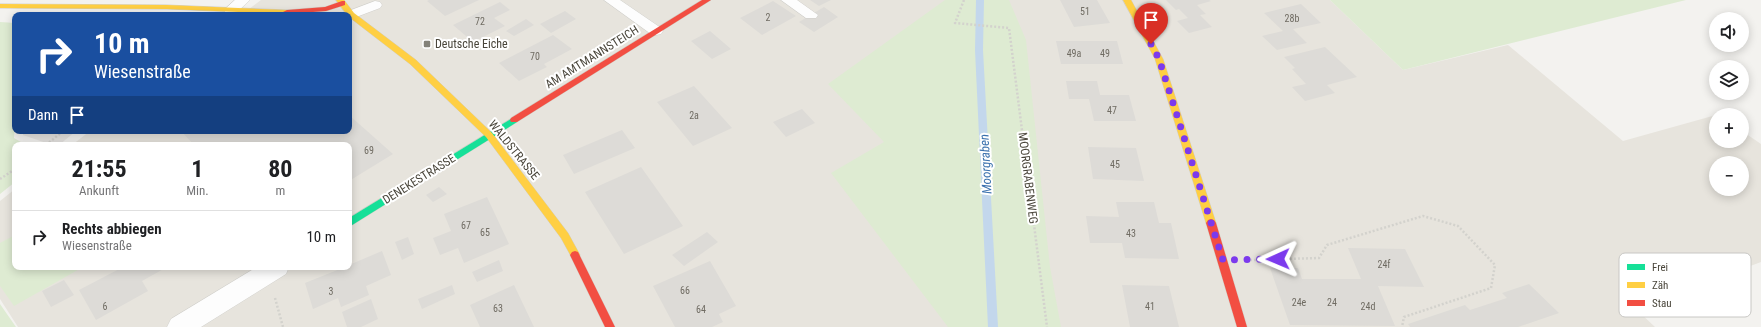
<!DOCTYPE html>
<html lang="de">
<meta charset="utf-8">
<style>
:root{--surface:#fff;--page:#f6f6f6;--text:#202124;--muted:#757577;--line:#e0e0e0}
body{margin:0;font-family:"Roboto Condensed",sans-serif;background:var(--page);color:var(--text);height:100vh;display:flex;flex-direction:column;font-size:15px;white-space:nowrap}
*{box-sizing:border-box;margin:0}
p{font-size:13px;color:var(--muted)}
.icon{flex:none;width:22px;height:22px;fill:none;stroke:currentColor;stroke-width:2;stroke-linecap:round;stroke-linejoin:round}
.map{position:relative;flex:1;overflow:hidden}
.side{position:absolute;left:12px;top:142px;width:340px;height:128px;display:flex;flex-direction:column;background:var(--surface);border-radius:8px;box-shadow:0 2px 10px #0003}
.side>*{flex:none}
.banner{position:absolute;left:12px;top:12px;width:340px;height:122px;border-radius:8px;box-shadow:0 2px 10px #0003;background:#1a4fa0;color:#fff;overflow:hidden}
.fabs{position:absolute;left:1709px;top:12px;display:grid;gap:8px}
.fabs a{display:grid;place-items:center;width:40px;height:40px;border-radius:50%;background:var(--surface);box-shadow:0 2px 10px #0003;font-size:20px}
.pin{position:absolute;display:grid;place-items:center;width:34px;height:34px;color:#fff;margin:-41px -17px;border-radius:50% 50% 50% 0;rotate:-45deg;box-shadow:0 0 4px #0007}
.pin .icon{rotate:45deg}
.me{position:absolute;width:44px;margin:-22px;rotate:269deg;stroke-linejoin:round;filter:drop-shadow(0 0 3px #0008)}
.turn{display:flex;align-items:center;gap:14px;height:84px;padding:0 16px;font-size:18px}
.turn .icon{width:52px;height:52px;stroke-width:2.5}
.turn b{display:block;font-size:28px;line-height:34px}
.then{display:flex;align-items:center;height:38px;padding:0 16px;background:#0003;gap:8px;font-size:15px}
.eta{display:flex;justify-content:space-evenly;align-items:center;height:68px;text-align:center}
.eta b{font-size:24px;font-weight:700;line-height:28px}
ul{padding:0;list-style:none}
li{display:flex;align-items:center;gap:12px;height:52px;padding:0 16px;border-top:1px solid var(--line)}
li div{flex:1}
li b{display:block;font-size:15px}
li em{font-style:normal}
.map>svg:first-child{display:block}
.residential{fill:#e7e4dd;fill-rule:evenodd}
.green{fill:#deebd2}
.parking{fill:#e5e3e0}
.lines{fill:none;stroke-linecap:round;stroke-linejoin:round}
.stream{fill:#c3d7ec;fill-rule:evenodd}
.building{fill:#dddbd7}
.lane-casing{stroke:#d1d0cc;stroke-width:1}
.street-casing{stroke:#d1d0cc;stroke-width:1}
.fast-casing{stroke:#d1cfc6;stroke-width:1}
.slow-casing{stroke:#d1cfc6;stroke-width:1}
.jam-casing{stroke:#d1cfc6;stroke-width:1}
.path{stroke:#d3d2cd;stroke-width:2.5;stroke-dasharray:2 2;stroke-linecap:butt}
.lane{fill:#fdfdfd;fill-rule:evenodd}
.street{fill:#fdfdfd;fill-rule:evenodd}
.fast{fill:#16e098;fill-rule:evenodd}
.slow{fill:#ffcf43;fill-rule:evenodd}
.jam{fill:#f24e42;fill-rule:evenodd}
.route{stroke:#7c3aed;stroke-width:7;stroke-dasharray:0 12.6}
.poi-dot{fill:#848279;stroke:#fff;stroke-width:1.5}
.labels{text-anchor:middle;stroke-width:4;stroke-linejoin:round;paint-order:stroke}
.number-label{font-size:10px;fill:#6f6b62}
.poi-label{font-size:12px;fill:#49453a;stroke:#fff;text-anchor:start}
.street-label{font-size:12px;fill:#49453a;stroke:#fff}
.water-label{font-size:13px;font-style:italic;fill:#3b71ae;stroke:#fff}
.key{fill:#fff;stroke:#c8c7c4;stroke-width:1}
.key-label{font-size:11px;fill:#49453a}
</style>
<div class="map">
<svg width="1761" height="327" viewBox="0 0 1761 327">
<rect width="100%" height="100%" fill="#f3f2ef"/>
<path class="residential" d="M261 0H1330L1403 70 1508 45 1623 141 1716 115V141H1742V131L1761 144V262L1636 309 1655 327H18L0 299V201L15 189V267H349V145H72L90 131H349V15H241ZM1716 163H1742V189H1716Z"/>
<path class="green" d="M945 0H1009L1026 40 1050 267 1061 327H948L831 173 884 142 828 84Z
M1330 0H1686L1403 70Z
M0 22 15 23V124L14 138 26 145H15V182L0 194Z
M15 235V267H83L14 306 0 286V243Z
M0 304 16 327H0Z"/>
<path class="parking" d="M23 131H76L59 145H52L23 135Z"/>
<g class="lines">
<path class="stream" d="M976 0H984L983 50 998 327H988L975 50Z"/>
</g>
<path class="building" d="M429 0H479L445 16 427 1Z
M810 0H831L819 6Z
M1060 0H1097L1110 23 1074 27Z
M1166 0H1209L1211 1 1197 5 1206 14 1200 15 1212 27 1189 33 1177 21 1188 18 1179 9 1176 10Z
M773 1 796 16 762 35 740 18Z
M500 2 510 10 494 18 505 26 473 42 453 25Z
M1301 4 1321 23 1293 29 1307 43 1277 50 1262 36 1283 31 1264 13Z
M824 7 838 17 814 32 799 22Z
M565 11 576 19 551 33 540 24Z
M526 19 534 25 514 36 506 31Z
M710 31 731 49 712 59 691 41Z
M553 35 572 49 544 64 547 67 519 81 499 63Z
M1056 41H1117L1123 64H1061Z
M1325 47 1357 77 1327 85 1335 93 1305 101 1292 87 1306 84 1292 69 1295 68 1284 57Z
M1066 81H1097L1100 95H1129L1136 121H1094L1089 99H1069Z
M694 86 732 128 693 146 657 102Z
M802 109 815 123 786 137 773 122Z
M349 115 393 154 349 181V145H194L181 131H349Z
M622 130 635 148 574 174 563 155Z
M1088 147 1136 148 1144 181 1093 179Z
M641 167 683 226 624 254 585 192Z
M439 187 447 194 433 202 426 195Z
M487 197 509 244 464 263 458 248 440 255 433 238 451 231 444 214Z
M1116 202H1154L1159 223H1171L1179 259 1125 258 1122 243H1090L1086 216 1119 217Z
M707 232 718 242 684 266 672 255Z
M408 237 414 254 402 260 395 242Z
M1348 248 1405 249 1424 287 1378 286 1395 326 1290 325 1270 268H1298L1302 279H1361Z
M382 251 391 275 366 286 369 295 341 307 338 298 313 309 305 283 345 267H349V265Z
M499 260 503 271 477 282 472 272Z
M710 261 736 306 719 314 723 322 712 327H675L653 286Z
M123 267H167L142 281 148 291 96 320 79 290Z
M64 280 74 295 51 307 42 291Z
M1529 284 1559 313 1518 327H1410L1408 324 1465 305 1470 310 1507 298 1502 293Z
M452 285 455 294 422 309 418 299Z
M514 285 534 327H480L470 305Z
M1122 285 1169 286 1179 327H1130Z
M371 299 378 319 361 327H347L342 312Z"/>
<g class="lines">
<defs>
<path id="lane" d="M235 0H250L236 13H226L224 10Z
M604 0H620L661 28 663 31 661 34 656 35 651 34Z
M781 0H797L818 15 816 18H806Z
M375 1 380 2 382 5 380 8 351 19H349V15H344L346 12Z"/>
<path id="street" d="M257 267H289L286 274 201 327H167L171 319Z"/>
<path id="fast" d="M514 117 517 118 518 120 517 122 349 227V218Z"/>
<path id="slow" d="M336 0H344L354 13 416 60 492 133 568 233 580 255 578 258 575 259 572 258 561 238 486 137 410 64 349 17V15H347Z
M1123 0H1131L1163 59 1216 223 1214 226H1208L1206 223 1155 59Z
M0 4 167 5 287 10 291 12 287 14 167 9 0 8Z"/>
<path id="jam" d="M702 0H711L517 122H511L510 120 511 118Z
M342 1H345V5L326 11 287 14 283 12 287 10 325 7Z
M1211 219 1214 220 1216 223 1247 327H1237L1206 223 1208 220Z
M575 251 578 252 615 327H605L570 255 572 252Z"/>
</defs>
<use href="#lane" class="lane-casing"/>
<use href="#street" class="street-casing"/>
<use href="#fast" class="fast-casing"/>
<use href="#slow" class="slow-casing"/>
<use href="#jam" class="jam-casing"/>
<path class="path" d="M964 0 955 23 1009 28 1047 327
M46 145 63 131
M0 179 15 169
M1250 260 1319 258 1327 245 1423 216 1458 226 1495 265 1491 288 1404 317 1402 327
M275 298 283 327"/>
<use href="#lane" class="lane"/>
<use href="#street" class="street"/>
<use href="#fast" class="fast"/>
<use href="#slow" class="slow"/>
<use href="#jam" class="jam"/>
</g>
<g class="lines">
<path class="route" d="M1151 44 1159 59 1223 260 1278 259"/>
</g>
<rect class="poi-dot" x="423" y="40" width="8" height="8" rx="2"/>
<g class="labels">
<g class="number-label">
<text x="1085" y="15">51</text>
<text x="768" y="21">2</text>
<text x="1292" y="22">28b</text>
<text x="480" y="25">72</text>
<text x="1074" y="57">49a</text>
<text x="1105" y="57">49</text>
<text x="535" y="60">70</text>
<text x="1112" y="114">47</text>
<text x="694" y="119">2a</text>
<text x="369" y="154">69</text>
<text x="1115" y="168">45</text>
<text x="466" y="229">67</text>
<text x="485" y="236">65</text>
<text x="1131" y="237">43</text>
<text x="1384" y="268">24f</text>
<text x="685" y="294">66</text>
<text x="331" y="295">3</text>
<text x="1299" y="306">24e</text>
<text x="1332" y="306">24</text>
<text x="105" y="310">6</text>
<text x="1150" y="310">41</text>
<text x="1368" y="310">24d</text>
<text x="498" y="312">63</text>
<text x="701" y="313">64</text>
</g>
<g class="poi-label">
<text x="435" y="48">Deutsche Eiche</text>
</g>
<g class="street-label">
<text transform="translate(592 57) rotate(-32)" y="4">AM AMTMANNSTEICH</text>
<text transform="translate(514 150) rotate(51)" y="4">WALDSTRASSE</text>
<text transform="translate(1028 178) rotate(83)" y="4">MOORGRABENWEG</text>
<text transform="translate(419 179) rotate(-32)" y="4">DENEKESTRASSE</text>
</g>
<g class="water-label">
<text transform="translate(985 164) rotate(-93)" y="5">Moorgraben</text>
</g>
</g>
<rect x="1619" y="253" width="132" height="64" rx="6" class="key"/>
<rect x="1627" y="264" width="18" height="6" fill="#16e098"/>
<rect x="1627" y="282" width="18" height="6" fill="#ffcf43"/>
<rect x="1627" y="300" width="18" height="6" fill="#f24e42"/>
<g class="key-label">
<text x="1652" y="271">Frei</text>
<text x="1652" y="289">Zäh</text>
<text x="1652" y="307">Stau</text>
</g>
</svg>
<div class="fabs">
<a><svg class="icon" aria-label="sound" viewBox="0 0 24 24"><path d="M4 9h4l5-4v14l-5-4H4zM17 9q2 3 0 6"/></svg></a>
<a><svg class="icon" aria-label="layers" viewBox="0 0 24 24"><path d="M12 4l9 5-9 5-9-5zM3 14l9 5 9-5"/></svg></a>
<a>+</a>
<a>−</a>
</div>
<div class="pin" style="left:1151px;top:44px;background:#d93025"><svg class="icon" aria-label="arrive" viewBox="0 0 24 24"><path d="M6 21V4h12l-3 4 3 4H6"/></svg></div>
<svg class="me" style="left:1278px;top:259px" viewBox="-20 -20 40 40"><path d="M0-17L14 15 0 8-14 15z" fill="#7c3aed" stroke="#fff" stroke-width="4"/></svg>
<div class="banner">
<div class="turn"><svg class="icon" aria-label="right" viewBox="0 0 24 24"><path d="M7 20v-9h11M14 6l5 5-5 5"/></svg><div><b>10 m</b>Wiesenstraße</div></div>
<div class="then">Dann<svg class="icon" aria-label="arrive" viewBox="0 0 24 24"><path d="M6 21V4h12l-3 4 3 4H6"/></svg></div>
</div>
<section class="side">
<div class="eta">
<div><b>21:55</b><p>Ankunft</p></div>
<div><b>1</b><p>Min.</p></div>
<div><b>80</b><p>m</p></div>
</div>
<ul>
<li><svg class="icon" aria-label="right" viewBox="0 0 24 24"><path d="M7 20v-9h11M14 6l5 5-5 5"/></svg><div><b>Rechts abbiegen</b><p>Wiesenstraße</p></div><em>10 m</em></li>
</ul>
</section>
</div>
